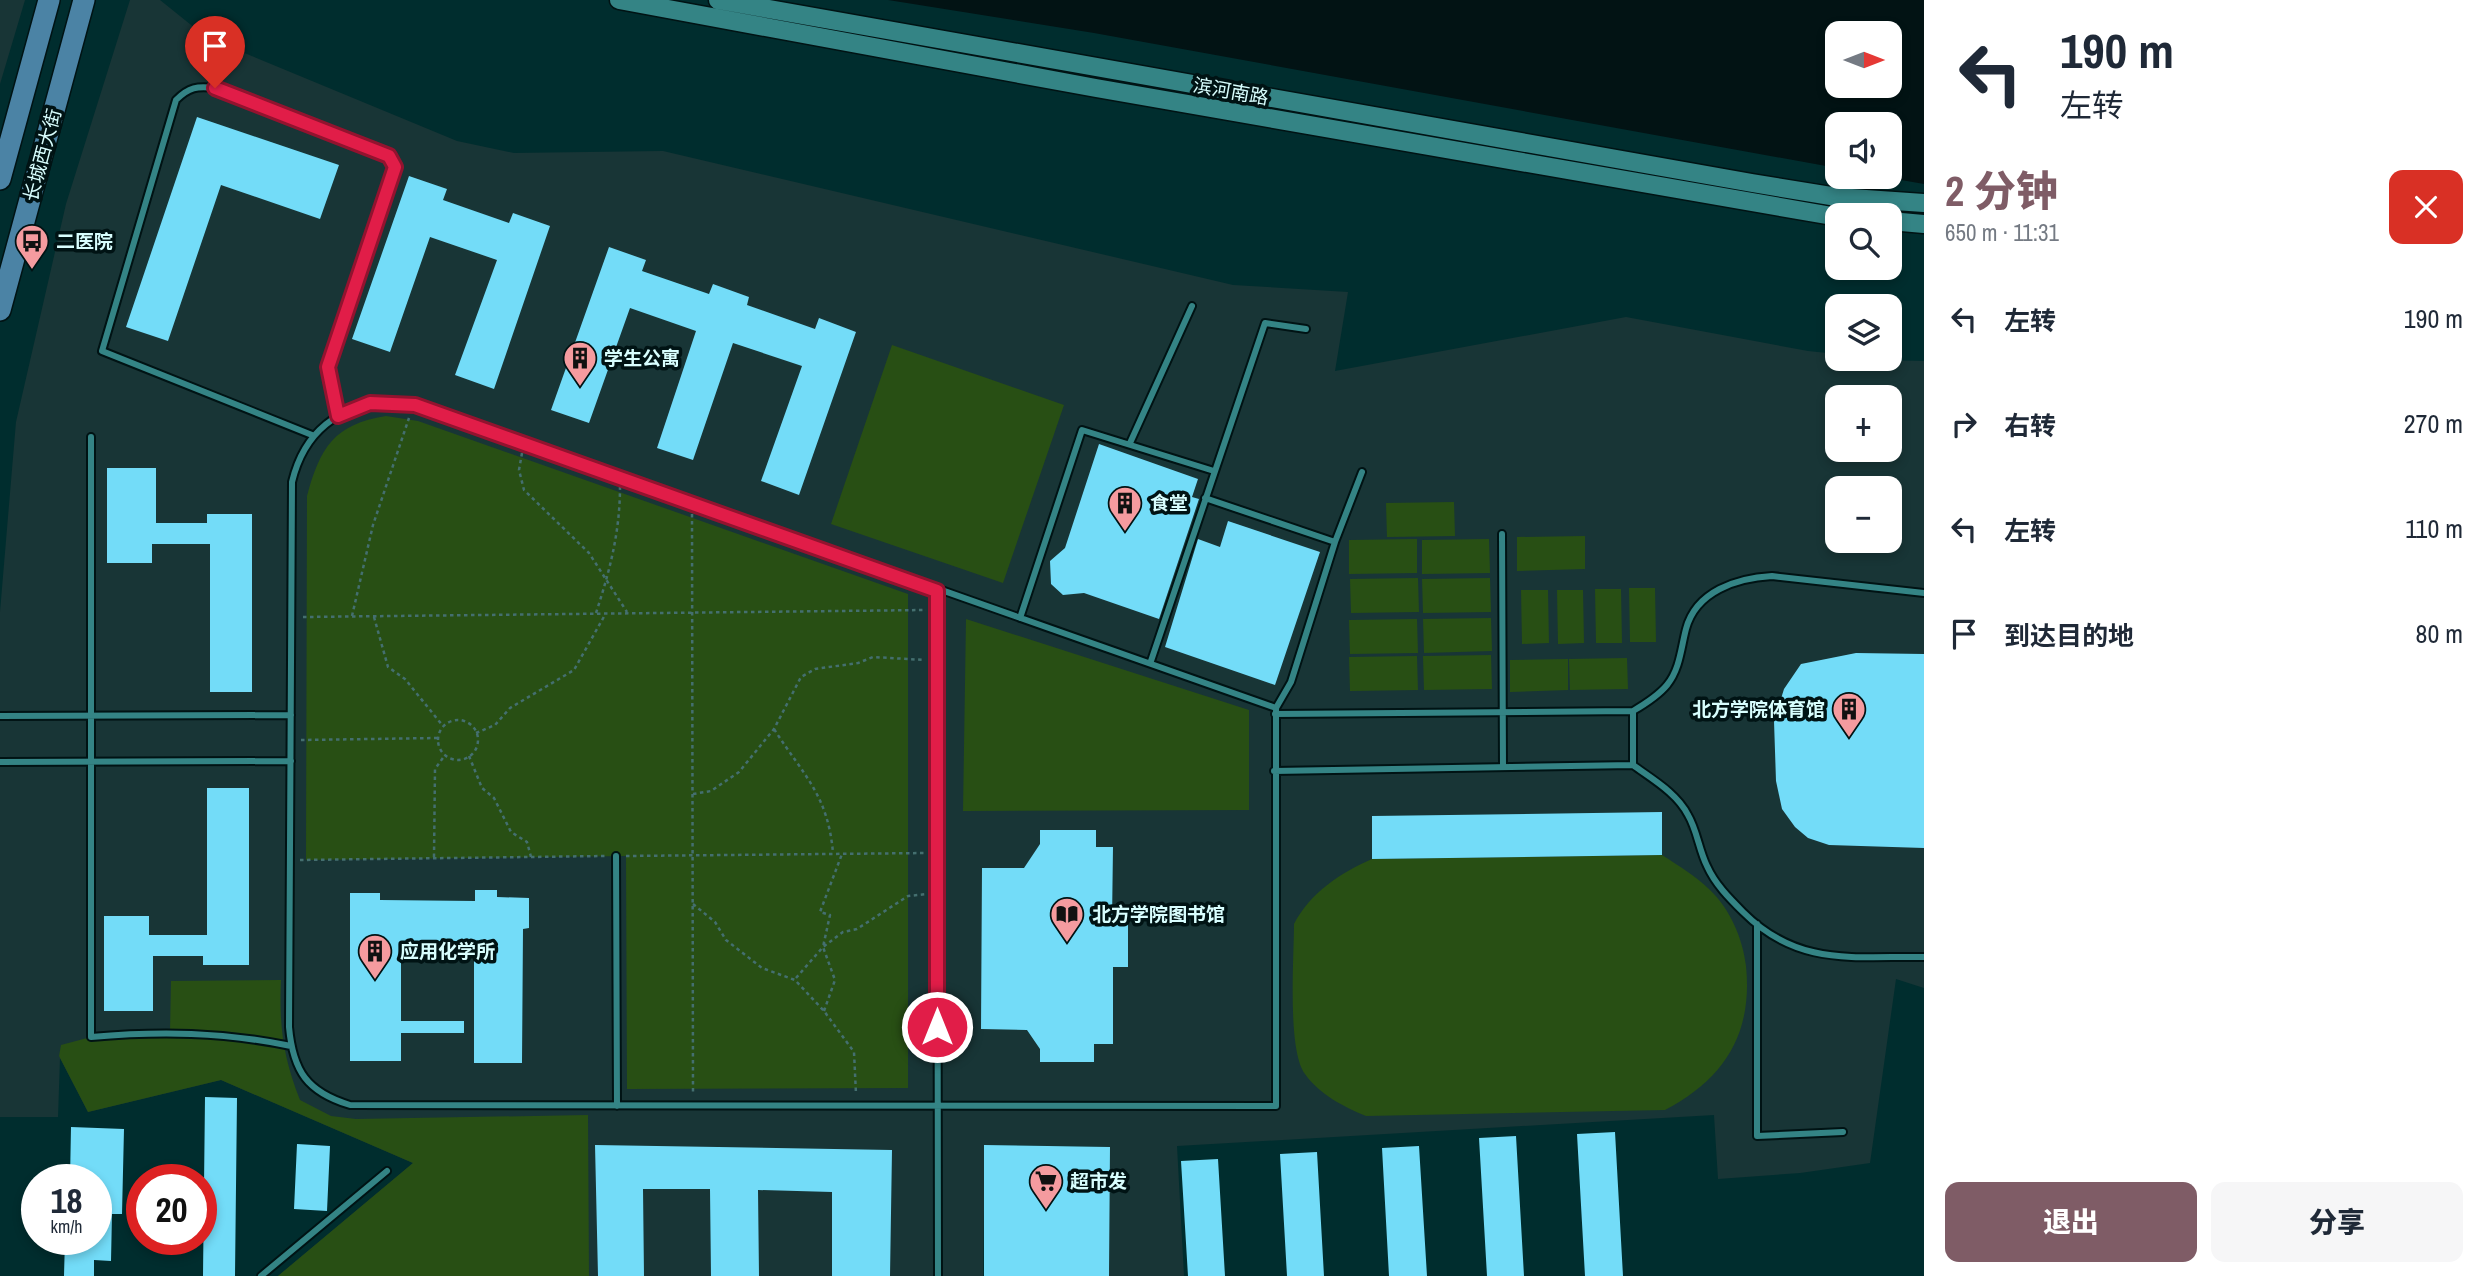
<!DOCTYPE html>
<html lang="zh">
<meta charset="utf-8">
<style>
:root{--surface:#fff;--page:#f6f6f7;--text:#1f2937;--muted:#747a83;--accent:#7f5c66}
body{margin:0;font-family:"Archivo Narrow","Noto Sans SC",sans-serif;background:var(--page);color:var(--text);height:100vh;display:flex;flex-direction:column;font-size:26px;white-space:nowrap}
*{box-sizing:border-box;margin:0}
p{font-size:23px;color:var(--muted)}
.icon{flex:none;width:38px;height:38px;fill:none;stroke:currentColor;stroke-width:2;stroke-linecap:round;stroke-linejoin:round}
.map{position:relative;flex:1;overflow:hidden}
.sheet{display:flex;flex-direction:column;background:var(--surface);width:560px}
.sheet>*{flex:none}
.guide{background:#fff;color:var(--text);overflow:hidden}
.needle{width:46px;rotate:90deg}
.controls{position:absolute;left:1825px;top:21px;display:grid;gap:14px}
.controls a{display:grid;place-items:center;width:77px;height:77px;border-radius:14px;background:var(--surface);box-shadow:0 4px 10px #0003;font-size:35px}
.speed{position:absolute;left:21px;top:1164px;display:flex;gap:14px;font-size:35px;font-weight:700;text-align:center}
.speed>*{display:grid;place-content:center;width:91px;height:91px;border-radius:50%;background:var(--surface);box-shadow:0 4px 10px #0003;line-height:1}
.speed small{font-size:18px;font-weight:400}
.speed .limit{border:10px solid #d22;background:#fff;color:#111}
.pin{position:absolute;display:grid;place-items:center;width:60px;height:60px;color:#fff;margin:-72px -30px;border-radius:50% 50% 50% 0;rotate:-45deg;box-shadow:0 0 7px #0007}
.pin .icon{rotate:45deg}
.me{position:absolute;width:77px;margin:-38px;rotate:0deg;stroke-linejoin:round;filter:drop-shadow(0 0 5px #0008)}
.turn{display:flex;align-items:center;gap:24px;height:147px;padding:0 21px;font-size:32px}
.turn .icon{width:91px;height:91px;stroke-width:2.5}
.turn b{display:block;font-size:49px;line-height:60px}
.round{display:grid;place-items:center;flex:none;width:74px;height:74px;border-radius:14px;background:var(--page)}
.head{display:flex;align-items:center;justify-content:space-between;height:119px;padding:0 21px}
h1{font-size:42px;font-weight:800;line-height:52px;color:var(--accent)}
.cta{display:flex;gap:14px;margin-top:auto;padding:14px 21px}
.cta a{flex:1;height:80px;border-radius:14px;background:var(--accent);color:#fff;font-size:28px;font-weight:800;line-height:80px;text-align:center}
.cta a+a{background:var(--page);color:var(--text)}
ul{padding:0;list-style:none}
li{display:flex;align-items:center;gap:21px;height:105px;padding:0 21px}
li div{flex:1}
li b{display:block;font-size:26px}
li em{font-style:normal}
main{display:flex;flex:1;min-height:0}
.map>svg:first-child{display:block}
.built{fill:#183536;fill-rule:evenodd}
.green{fill:#284f14}
.water{fill:#021314;fill-rule:evenodd}
.building{fill:#73dcf8}
.lines{fill:none;stroke-linecap:round;stroke-linejoin:round}
.service-casing{stroke:#001314;stroke-width:10}
.secondary-casing{stroke:#001314;stroke-width:21}
.primary-casing{stroke:#001314;stroke-width:24}
.path{stroke:#446f6f;stroke-width:2.5;stroke-dasharray:3.5 3.5;stroke-linecap:butt}
.service{stroke:#348485;stroke-width:6}
.secondary{stroke:#348485;stroke-width:18}
.primary{stroke:#4b83a5;stroke-width:21}
.route-casing{stroke:#92132f;stroke-width:18}
.route{stroke:#e11d48;stroke-width:12}
.labels{text-anchor:middle;stroke-width:7;stroke-linejoin:round;paint-order:stroke}
.street-label{font-size:19px;fill:#d8fefe;stroke:#001314}
.poi-label{font-size:19px;font-weight:bold;fill:#d8fefe;stroke:#001314;text-anchor:start}
</style>
<main>
<div class="map">
<svg width="1924" height="1276" viewBox="0 0 1924 1276">
<rect width="100%" height="100%" fill="#002d2e"/>
<path class="built" d="M0 0H25L0 84Z
M130 0H160L206 37 457 141 514 153 663 151 1233 285 1348 292 1335 371 1626 317 1808 351 1837 354 1838 359 1924 361V988L1896 979 1870 1163 1800 1173 1718 1179 1714 1115 1177 1146 1184 1276H1109V1147L985 1145 983 1276H278L413 1163 221 1080 88 1112 60 1058 58 1117H0V612L16 422 66 204ZM1838 397H1890V450H1838ZM1838 488H1890V541H1838Z"/>
<path class="green" d="M892 345 1064 405 1003 583 831 524Z
M386 416 418 421 908 594V1088L627 1089 626 856 306 860 307 496C320 448 334 424 386 416Z
M1454 502 1455 536 1387 537 1386 503Z
M1585 536V569L1517 571V537Z
M1417 539V573L1349 574V540Z
M1489 539 1490 573 1422 574V540Z
M1418 578 1419 612 1351 613 1350 579Z
M1490 578 1491 612 1423 613 1422 579Z
M1629 588H1655L1656 642H1630Z
M1595 589H1621L1622 643H1596Z
M1521 590H1548L1549 643 1522 644Z
M1557 590H1583L1584 643 1558 644Z
M1491 618 1492 651 1424 653 1423 619Z
M966 619 1249 710V810L963 811Z
M1417 619 1418 653 1350 654 1349 620Z
M1491 655 1492 689 1424 690 1423 656Z
M1417 656 1418 690 1350 691 1349 657Z
M1627 658 1628 689 1570 690 1569 659Z
M1568 659V690L1510 692V660Z
M1662 855C1679 866 1696 876 1710 890 1730 909 1743 939 1746 966 1753 1034 1724 1079 1665 1110L1366 1116C1344 1107 1319 1094 1305 1074 1287 1050 1294 957 1294 924 1310 893 1340 873 1372 859Z
M281 980C279 1026 283 1057 300 1100L331 1116 356 1119 588 1115 589 1276H278L413 1163 221 1080 88 1112 59 1056 61 1045 91 1037 170 1032 171 981Z"/>
<path class="water" d="M888 0H1924V184L1884 177H1890V124H1838L1837 168 1094 33ZM1838 33H1890V86H1838Z"/>
<path class="building" d="M197 117 339 165 320 219 221 185 168 341 126 327Z
M409 176 447 189 443 200 509 223 513 213 550 226 494 389 455 375 497 260 430 237 390 352 352 339Z
M609 247 646 260 642 271 709 294 713 284 749 297 747 305 815 329 819 318 856 332 799 495 761 481 802 366 733 343 693 460 657 448 696 331 630 308 589 423 551 410Z
M1099 444 1198 479 1192 497 1199 499 1159 619 1084 593 1063 595 1051 584 1050 561 1065 548Z
M107 468H156V523H207V514H252V692H210V544H152V563H107Z
M1228 521 1320 552 1275 685 1165 647 1198 539 1220 547Z
M1856 653 1924 654V848L1829 845 1808 838 1795 827 1782 809 1776 781 1774 721 1784 689 1801 664Z
M207 788H249V965H203V956H153V1011H104V916H149V935H207Z
M1662 812V855L1372 859V816Z
M1040 830H1096V847H1113L1112 921H1128V967H1113V1044H1094V1062H1040V1049L1027 1030 981 1029 982 868H1024L1040 844Z
M475 890H497V897L529 898V928L523 929 522 1063H474V941H401V1021H464V1033H401V1061H350V893H380V900L475 901Z
M205 1097 237 1098 235 1276H203Z
M71 1127 124 1129 122 1214H112L111 1261 94 1260V1276H64L65 1239H96V1180H70Z
M1615 1132 1623 1276H1585L1577 1134Z
M1516 1136 1524 1276H1487L1479 1138Z
M297 1144 330 1146 327 1211 294 1209Z
M595 1145 892 1150 890 1276H832V1192L758 1190 759 1276H711L710 1189H643L644 1276H598Z
M984 1145 1110 1147 1109 1276H984Z
M1419 1146 1427 1276H1389L1382 1148Z
M1317 1152 1324 1276H1287L1280 1154Z
M1218 1159 1225 1276H1188L1181 1161Z"/>
<g class="lines">
<defs>
<path id="service" d="M389 402 428 409 1276 708V1106L350 1105C307 1092 293 1071 289 1027L292 482C304 432 338 405 389 402Z
M312 435 102 351 176 100C189 87 197 86 215 88L389 156 395 167 328 367 338 416
M91 437V1037C160 1031 223 1032 291 1046
M1130 443 1192 306
M1205 498 1335 542
M1502 534 1503 767
M937 591 938 1276
M1020 618 1082 430 1214 471
M1151 661 1265 323 1306 329
M1276 708 1291 682 1335 542 1362 472
M1633 711V765
M1275 714 1633 711C1645 704 1658 696 1667 685 1680 669 1681 648 1686 629 1696 591 1737 578 1772 576L1924 593
M0 716 291 715
M0 762 291 761
M1274 771 1633 765C1652 779 1677 793 1688 815 1697 830 1699 850 1707 866 1715 884 1729 898 1743 912 1798 967 1853 956 1924 957
M616 856 617 1106
M1757 924V1136L1843 1132
M261 1276 387 1171"/>
<path id="secondary" d="M619 0 1096 88 1838 217
M718 0 1752 183 1837 197 1924 203
M1890 221 1924 224"/>
<path id="primary" d="M0 179 49 0
M0 310 84 0"/>
</defs>
<use href="#service" class="service-casing"/>
<use href="#secondary" class="secondary-casing"/>
<use href="#primary" class="primary-casing"/>
<path class="path" d="M522 453 519 470 524 490 589 553 627 612
M692 514 693 1095
M596 613C610 570 620 532 620 486
M352 616 373 525 409 418
M303 617 926 610
M374 617 388 667 405 679 443 726
M438 740a20 20 0 1 1 40 0a20 20 0 1 1-40 0Z
M774 729C804 776 828 795 833 853
M476 733 495 725 510 708 574 670 606 613
M301 740 438 738
M469 756 482 788 494 798 511 832 527 842 531 857
M693 794 711 791 739 772 774 729 801 677 815 669 858 663 873 657 925 660
M626 856 927 853
M434 857 435 769 445 755
M300 860 605 856
M693 904 715 922 726 940 762 968 795 980 824 1011 854 1052 856 1094
M796 978 823 947 843 932 857 929 908 896 927 894
M824 1011 835 980 823 947 830 915 820 912 842 854"/>
<use href="#service" class="service"/>
<use href="#secondary" class="secondary"/>
<use href="#primary" class="primary"/>
</g>
<g class="lines">
<defs>
<path id="route" d="M215 88 389 156 395 167 328 367 338 416 370 403 415 405 937 591V1027"/>
</defs>
<use href="#route" class="route-casing"/>
<use href="#route" class="route"/>
</g>
<defs>
<symbol id="bus-pin" viewBox="-11 -11 22 30"><path d="M0 17L-7.5 6A9.5 9.5 0 1 1 7.5 6Z" fill="#f59b9f" stroke="#001314"/><path d="M-5-6H5V4H4V6H2V4H-2V6H-4V4H-5ZM-3.5-4V0h7V-4ZM-3.5 1.2v1.5H-2V1.2ZM2 1.2v1.5H3.5V1.2Z" fill="#111"/></symbol>
<symbol id="building-pin" viewBox="-11 -11 22 30"><path d="M0 17L-7.5 6A9.5 9.5 0 1 1 7.5 6Z" fill="#f59b9f" stroke="#001314"/><path d="M-4-6H4V6H1V3H-1V6H-4ZM-2.5-4.3h1.7v1.8h-1.7ZM.8-4.3h1.7v1.8H.8ZM-2.5-1h1.7V.8h-1.7ZM.8-1h1.7V.8H.8Z" fill="#111"/></symbol>
<symbol id="library-pin" viewBox="-11 -11 22 30"><path d="M0 17L-7.5 6A9.5 9.5 0 1 1 7.5 6Z" fill="#f59b9f" stroke="#001314"/><path d="M-6-4Q-3-5.5-.7-3.5V5Q-3 3-6 4ZM6-4Q3-5.5 .7-3.5V5Q3 3 6 4Z" fill="#111"/></symbol>
<symbol id="supermarket-pin" viewBox="-11 -11 22 30"><path d="M0 17L-7.5 6A9.5 9.5 0 1 1 7.5 6Z" fill="#f59b9f" stroke="#001314"/><path d="M-6-5.5h2.5l.6 2H6L4.5 2H-2.5L-4.4-4H-6ZM-1.5 3.2a1.3 1.3 0 1 0 .1 0ZM3 3.2a1.3 1.3 0 1 0 .1 0Z" fill="#111"/></symbol>
</defs>
<g fill-rule="evenodd">
<use href="#bus-pin" x="13" y="222" width="38" height="52"/>
<use href="#building-pin" x="561" y="339" width="38" height="52"/>
<use href="#building-pin" x="1106" y="484" width="38" height="52"/>
<use href="#building-pin" x="1830" y="690" width="38" height="52"/>
<use href="#library-pin" x="1048" y="895" width="38" height="52"/>
<use href="#building-pin" x="356" y="932" width="38" height="52"/>
<use href="#supermarket-pin" x="1027" y="1162" width="38" height="52"/>
</g>
<g class="labels">
<g class="street-label">
<text transform="translate(1231 91) rotate(10)" y="7">滨河南路</text>
<text transform="translate(42 155) rotate(-75)" y="7">长城西大街</text>
</g>
<g class="poi-label">
<text x="56" y="248">二医院</text>
<text x="604" y="365">学生公寓</text>
<text x="1150" y="510">食堂</text>
<text x="1825" y="716" text-anchor="end">北方学院体育馆</text>
<text x="1092" y="921">北方学院图书馆</text>
<text x="400" y="958">应用化学所</text>
<text x="1070" y="1188">超市发</text>
</g>
</g>
</svg>
<div class="controls">
<a><svg class="needle" viewBox="-14 -14 28 28"><path d="M0-13l5 13h-10z" fill="#e53935"/><path d="M0 13l5-13h-10z" fill="#747a83"/></svg></a>
<a><svg class="icon" aria-label="sound" viewBox="0 0 24 24"><path d="M4 9h4l5-4v14l-5-4H4zM17 9q2 3 0 6"/></svg></a>
<a><svg class="icon" aria-label="search" viewBox="0 0 24 24"><circle cx="10" cy="10" r="6"/><path d="M15 15l6 6"/></svg></a>
<a><svg class="icon" aria-label="layers" viewBox="0 0 24 24"><path d="M12 4l9 5-9 5-9-5zM3 14l9 5 9-5"/></svg></a>
<a>+</a>
<a>−</a>
</div>
<div class="speed"><div>18<small>km/h</small></div><div class="limit">20</div></div>
<div class="pin" style="left:215px;top:88px;background:#d93025"><svg class="icon" aria-label="arrive" viewBox="0 0 24 24"><path d="M6 21V4h12l-3 4 3 4H6"/></svg></div>
<svg class="me" style="left:937px;top:1027px" viewBox="-20 -20 40 40"><circle r="17" fill="#e11d48" stroke="#fff" stroke-width="3"/><path d="M0-11L8 9 0 5-8 9z" fill="#fff"/></svg>
</div>
<section class="sheet">
<div class="guide">
<div class="turn"><svg class="icon" aria-label="left" viewBox="0 0 24 24"><path d="M17 20v-9H6M10 6l-5 5 5 5"/></svg><div><b>190 m</b>左转</div></div>
</div>
<div class="head"><div><h1>2 分钟</h1><p>650 m · 11:31</p></div><a class="round" style="background:#d93025;color:#fff"><svg class="icon" aria-label="close" viewBox="0 0 24 24"><path d="M6 6l12 12M18 6L6 18"/></svg></a></div>
<ul>
<li><svg class="icon" aria-label="left" viewBox="0 0 24 24"><path d="M17 20v-9H6M10 6l-5 5 5 5"/></svg><div><b>左转</b></div><em>190 m</em></li>
<li><svg class="icon" aria-label="right" viewBox="0 0 24 24"><path d="M7 20v-9h11M14 6l5 5-5 5"/></svg><div><b>右转</b></div><em>270 m</em></li>
<li><svg class="icon" aria-label="left" viewBox="0 0 24 24"><path d="M17 20v-9H6M10 6l-5 5 5 5"/></svg><div><b>左转</b></div><em>110 m</em></li>
<li><svg class="icon" aria-label="arrive" viewBox="0 0 24 24"><path d="M6 21V4h12l-3 4 3 4H6"/></svg><div><b>到达目的地</b></div><em>80 m</em></li>
</ul>
<div class="cta"><a>退出</a><a>分享</a></div>
</section>
</main>
